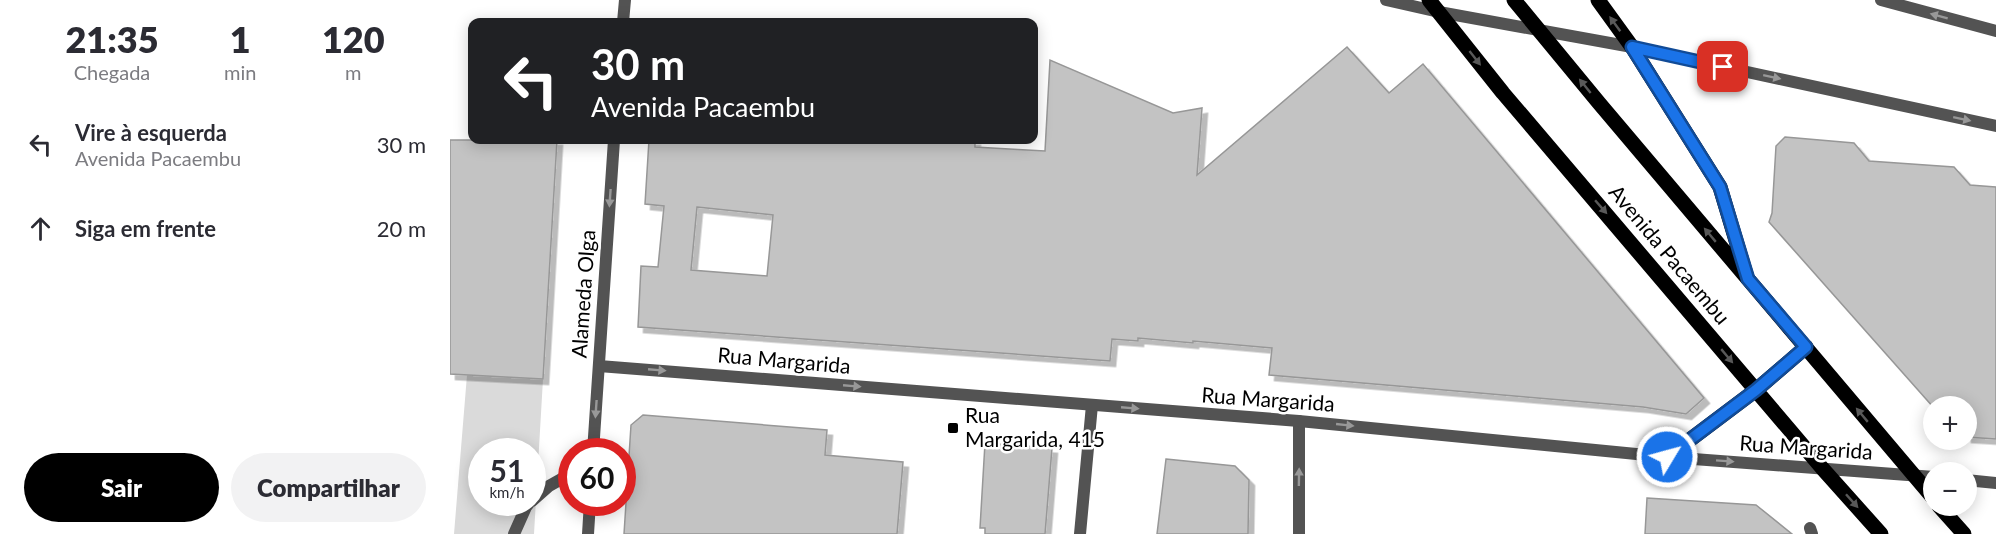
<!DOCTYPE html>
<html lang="pt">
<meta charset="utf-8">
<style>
:root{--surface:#fff;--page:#f2f2f3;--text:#2b2b33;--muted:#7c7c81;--accent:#000}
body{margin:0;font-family:Lato,sans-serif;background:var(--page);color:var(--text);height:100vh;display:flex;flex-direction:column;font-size:22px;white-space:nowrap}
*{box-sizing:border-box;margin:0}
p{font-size:20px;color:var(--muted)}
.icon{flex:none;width:33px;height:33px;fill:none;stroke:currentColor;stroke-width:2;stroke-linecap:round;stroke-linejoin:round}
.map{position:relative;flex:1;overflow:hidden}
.drawer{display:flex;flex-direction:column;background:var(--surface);width:450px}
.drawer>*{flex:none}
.banner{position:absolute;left:18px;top:18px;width:570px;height:126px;border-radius:12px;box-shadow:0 3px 15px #0003;background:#202124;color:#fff;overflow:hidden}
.buttons{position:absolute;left:1473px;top:396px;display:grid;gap:12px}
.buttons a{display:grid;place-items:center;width:54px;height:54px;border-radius:50%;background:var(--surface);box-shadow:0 3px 15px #0003;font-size:30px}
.speed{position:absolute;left:18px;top:438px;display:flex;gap:12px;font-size:30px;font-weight:700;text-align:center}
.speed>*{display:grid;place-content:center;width:78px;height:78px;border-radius:50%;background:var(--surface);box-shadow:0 3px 15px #0003;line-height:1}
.speed small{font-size:15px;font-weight:400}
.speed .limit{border:9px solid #d22;background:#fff;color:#111}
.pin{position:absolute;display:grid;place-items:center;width:51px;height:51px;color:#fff;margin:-26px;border-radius:12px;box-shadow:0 3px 9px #0006}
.me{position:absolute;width:66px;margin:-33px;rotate:53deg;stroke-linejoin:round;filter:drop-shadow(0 0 4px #0008)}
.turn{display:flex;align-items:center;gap:21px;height:126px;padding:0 24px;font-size:27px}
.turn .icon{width:78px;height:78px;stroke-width:2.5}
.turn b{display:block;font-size:42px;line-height:51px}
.eta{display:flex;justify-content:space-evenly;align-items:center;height:102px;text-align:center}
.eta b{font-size:36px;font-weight:800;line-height:42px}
.cta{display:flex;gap:12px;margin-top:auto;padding:12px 24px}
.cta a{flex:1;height:69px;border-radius:36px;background:var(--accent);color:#fff;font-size:24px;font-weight:800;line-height:69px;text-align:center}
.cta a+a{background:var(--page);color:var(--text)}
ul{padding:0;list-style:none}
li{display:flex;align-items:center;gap:18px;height:84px;padding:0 24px}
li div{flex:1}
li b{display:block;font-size:22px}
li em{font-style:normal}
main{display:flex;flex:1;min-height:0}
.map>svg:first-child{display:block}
.green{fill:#dadada;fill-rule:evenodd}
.building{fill:#c3c3c3;stroke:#979797;stroke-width:1.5;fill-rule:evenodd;filter:url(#shadow)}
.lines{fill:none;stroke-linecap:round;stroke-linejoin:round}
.service{stroke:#535353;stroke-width:12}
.minor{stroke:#535353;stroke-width:12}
.tertiary{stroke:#535353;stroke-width:12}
.primary{stroke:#000;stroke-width:15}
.oneway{fill:#989898}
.oneway2{fill:#595959}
.route-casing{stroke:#114b97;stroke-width:15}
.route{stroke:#1a73e8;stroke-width:10}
.poi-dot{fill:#000;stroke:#fff;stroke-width:2}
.labels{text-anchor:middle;stroke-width:5;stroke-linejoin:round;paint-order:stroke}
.street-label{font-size:21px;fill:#000;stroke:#fff}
.poi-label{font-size:21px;fill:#000;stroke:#fff;text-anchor:start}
</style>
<main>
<section class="drawer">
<div class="eta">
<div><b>21:35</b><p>Chegada</p></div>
<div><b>1</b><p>min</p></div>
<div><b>120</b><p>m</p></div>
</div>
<ul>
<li><svg class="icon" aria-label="left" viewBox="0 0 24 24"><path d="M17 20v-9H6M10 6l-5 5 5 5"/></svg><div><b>Vire à esquerda</b><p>Avenida Pacaembu</p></div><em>30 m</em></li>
<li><svg class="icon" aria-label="ahead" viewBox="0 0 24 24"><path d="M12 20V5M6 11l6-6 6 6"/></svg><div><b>Siga em frente</b></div><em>20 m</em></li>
</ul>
<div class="cta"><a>Sair</a><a>Compartilhar</a></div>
</section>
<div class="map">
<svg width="1546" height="534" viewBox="0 0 1546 534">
<defs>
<filter id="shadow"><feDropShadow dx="5.5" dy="5.5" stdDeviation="0" flood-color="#0004"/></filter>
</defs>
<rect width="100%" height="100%" fill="#fff"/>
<path class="green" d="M17 375 93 379 84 534H4ZM32 452H82V502H32Z"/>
<path class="building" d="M897 47 939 93 973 64 1254 398 1236 414 1193 407 819 375 822 348 743 341V343L688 338V341L662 339 660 361 188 327 191 266 208 267 214 206 195 204 199 140H525V147L595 151 600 60 723 113 752 108 747 175ZM247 207 323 215 317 276 241 270Z
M1335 137 1404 143 1419 161 1504 167 1520 185 1546 187V439L1516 437V406L1484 408 1319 222 1322 213 1326 146Z
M0 140H107L93 379 0 374Z
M193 415 377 430 375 455 453 462 447 534H174L181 425Z
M535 443 602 448 595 534H535V528H530Z
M716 459 785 466 799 480 798 534H707Z
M1197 498 1306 505 1342 534H1195Z"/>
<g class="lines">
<path class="service" d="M82 501 99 486 122 473
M64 534 76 507 80 502
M630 534 642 405"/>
<path class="minor" d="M1360 528 1362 534
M849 534V421"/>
<path class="tertiary" d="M936 0 989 12 1182 47 1546 126
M1431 0 1546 31
M173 22 175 0
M149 366 849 421 1217 457 1484 477
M143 452 164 140
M1516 480 1546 483
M138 534 140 502"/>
<path class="primary" d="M979 0 1053 93 1372 468 1431 534
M1064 0 1149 103 1484 499
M1148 0 1182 47 1270 187 1296 274
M1217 457 1306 390 1356 347
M1489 506 1514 534"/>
</g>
<defs><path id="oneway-solid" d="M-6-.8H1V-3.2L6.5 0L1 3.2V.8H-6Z" transform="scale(1.5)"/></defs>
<g class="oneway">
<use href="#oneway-solid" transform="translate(1489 16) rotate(-165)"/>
<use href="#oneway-solid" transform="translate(1322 77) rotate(12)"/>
<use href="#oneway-solid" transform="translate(1512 119) rotate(12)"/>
<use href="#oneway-solid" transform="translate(160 198) rotate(94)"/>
<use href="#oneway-solid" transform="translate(207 370) rotate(5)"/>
<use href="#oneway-solid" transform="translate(402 386) rotate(5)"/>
<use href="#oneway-solid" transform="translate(680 408) rotate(5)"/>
<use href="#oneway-solid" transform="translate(146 409) rotate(94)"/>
<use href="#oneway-solid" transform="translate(895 425) rotate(6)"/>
<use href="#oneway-solid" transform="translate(1275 461) rotate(4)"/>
<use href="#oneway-solid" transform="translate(849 477) rotate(-89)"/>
</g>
<g class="oneway2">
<use href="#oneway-solid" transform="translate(1165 24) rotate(-126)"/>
<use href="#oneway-solid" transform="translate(1025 58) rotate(52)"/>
<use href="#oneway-solid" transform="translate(1135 86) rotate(-129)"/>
<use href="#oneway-solid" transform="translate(1151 207) rotate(49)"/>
<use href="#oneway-solid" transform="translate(1260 235) rotate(-130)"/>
<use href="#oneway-solid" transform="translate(1277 356) rotate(50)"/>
<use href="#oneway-solid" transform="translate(1412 415) rotate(-130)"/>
<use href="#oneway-solid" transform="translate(1402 501) rotate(48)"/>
</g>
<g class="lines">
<defs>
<path id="route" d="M1217 457 1306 390 1356 347 1298 279 1270 187 1182 47 1273 67"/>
</defs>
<use href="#route" class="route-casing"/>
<use href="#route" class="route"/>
</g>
<rect class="poi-dot" x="497" y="422" width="12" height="12" rx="3"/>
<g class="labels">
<g class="street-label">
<text transform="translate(1219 255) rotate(50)" y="7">Avenida Pacaembu</text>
<text transform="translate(134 294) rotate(-86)" y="7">Alameda Olga</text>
<text transform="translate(334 361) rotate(5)" y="7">Rua Margarida</text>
<text transform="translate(818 400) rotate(4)" y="7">Rua Margarida</text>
<text transform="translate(1356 448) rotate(4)" y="7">Rua Margarida</text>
</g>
<g class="poi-label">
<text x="515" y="423">Rua<tspan x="515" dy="24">Margarida, 415</tspan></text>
</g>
</g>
</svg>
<div class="buttons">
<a>+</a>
<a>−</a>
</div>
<div class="speed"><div>51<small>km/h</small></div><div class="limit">60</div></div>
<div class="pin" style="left:1273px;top:67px;background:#d93025"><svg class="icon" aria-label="arrive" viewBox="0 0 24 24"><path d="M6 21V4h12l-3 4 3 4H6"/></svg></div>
<svg class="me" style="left:1217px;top:457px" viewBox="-20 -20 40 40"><circle r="17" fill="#1a73e8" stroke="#fff" stroke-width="3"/><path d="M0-11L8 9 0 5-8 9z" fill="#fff"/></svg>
<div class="banner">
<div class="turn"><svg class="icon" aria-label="left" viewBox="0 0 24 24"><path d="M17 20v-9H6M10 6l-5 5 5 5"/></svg><div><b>30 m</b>Avenida Pacaembu</div></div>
</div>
</div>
</main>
